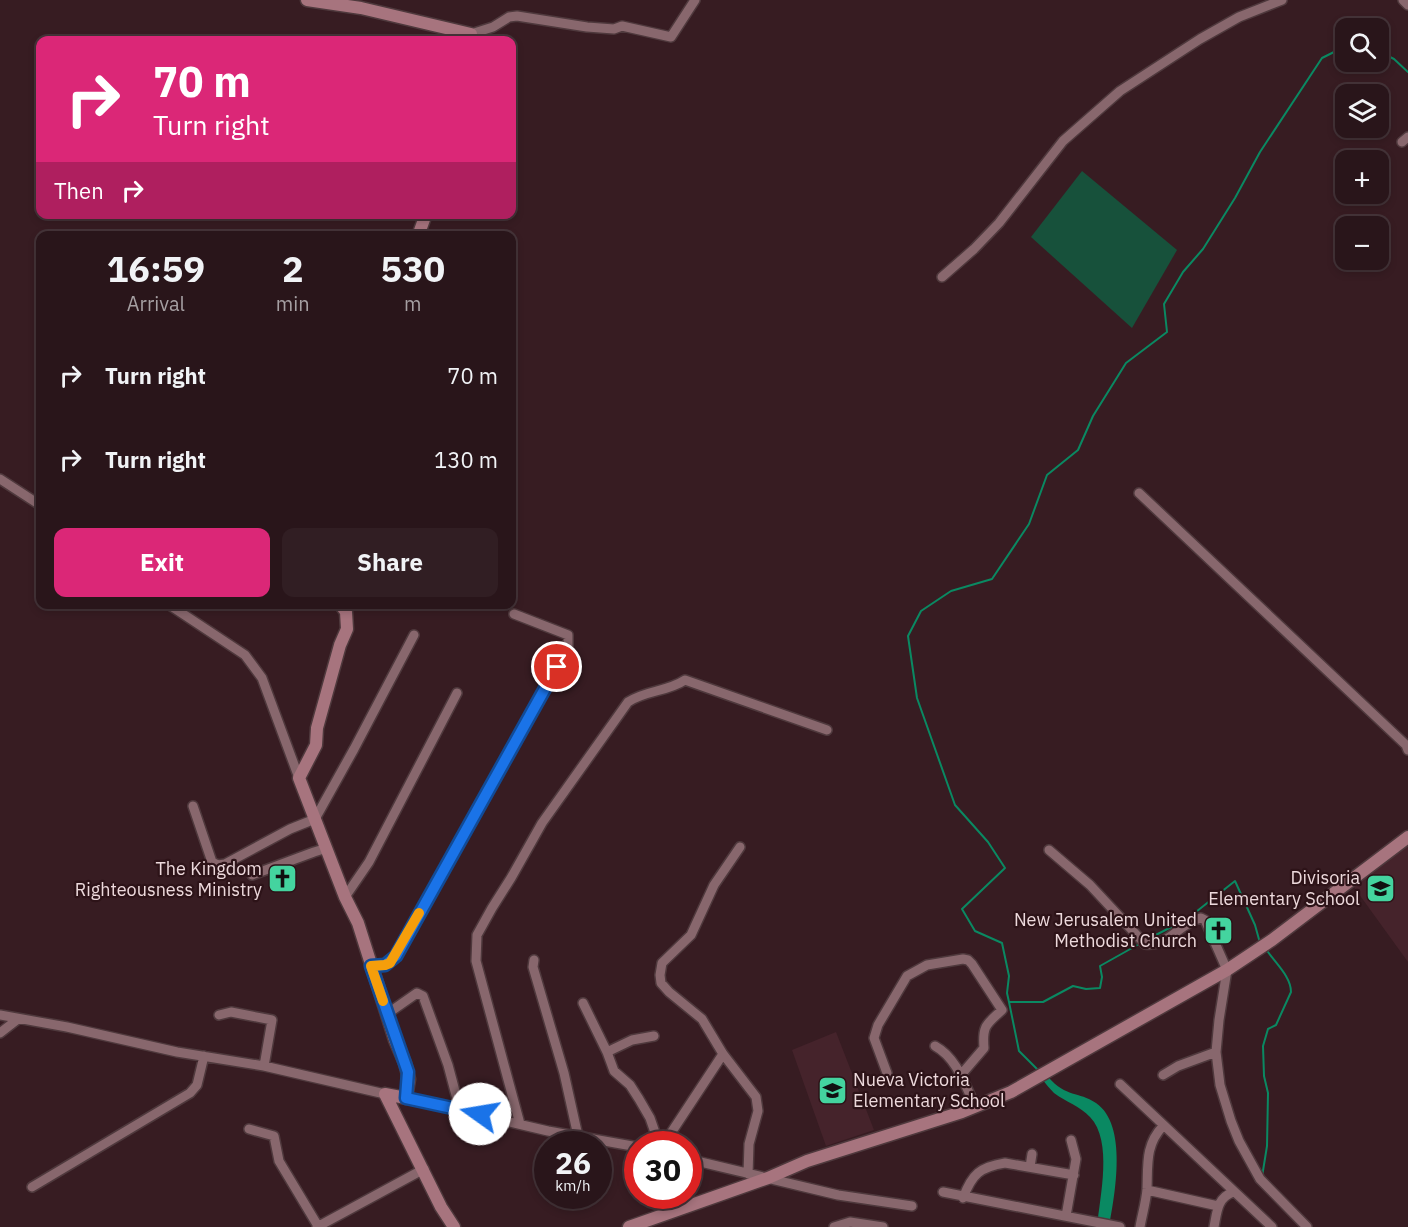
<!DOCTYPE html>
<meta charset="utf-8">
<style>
:root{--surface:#29151a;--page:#311e23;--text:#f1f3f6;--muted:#a59fa2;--line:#453439;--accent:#db2777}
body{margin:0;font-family:"IBM Plex Sans",sans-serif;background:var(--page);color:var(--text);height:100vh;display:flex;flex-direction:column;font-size:22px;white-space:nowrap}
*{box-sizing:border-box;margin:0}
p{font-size:20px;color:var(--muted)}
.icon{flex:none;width:33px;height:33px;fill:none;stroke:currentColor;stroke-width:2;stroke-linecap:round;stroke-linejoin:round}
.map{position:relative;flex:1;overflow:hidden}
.side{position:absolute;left:36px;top:231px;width:480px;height:378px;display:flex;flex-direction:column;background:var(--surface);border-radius:12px;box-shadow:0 3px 9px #0003,0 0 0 2px var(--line)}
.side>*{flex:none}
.top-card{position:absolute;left:36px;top:36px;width:480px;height:183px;border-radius:12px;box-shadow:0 3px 9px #0003,0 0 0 2px var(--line);background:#db2777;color:#fff;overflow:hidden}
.controls{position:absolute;left:1335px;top:18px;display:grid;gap:12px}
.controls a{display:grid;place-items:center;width:54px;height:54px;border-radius:12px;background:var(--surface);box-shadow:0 3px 9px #0003,0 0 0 2px var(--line);font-size:30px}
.speed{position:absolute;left:534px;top:1131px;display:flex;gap:12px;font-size:30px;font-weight:700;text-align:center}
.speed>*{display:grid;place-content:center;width:78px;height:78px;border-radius:50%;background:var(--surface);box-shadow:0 3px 9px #0003,0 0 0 2px var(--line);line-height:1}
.speed small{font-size:15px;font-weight:400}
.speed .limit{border:9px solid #d22;background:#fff;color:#111}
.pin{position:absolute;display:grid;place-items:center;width:51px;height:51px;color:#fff;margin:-26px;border:3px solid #fff;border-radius:50%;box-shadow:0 2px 6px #0007}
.me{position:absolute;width:66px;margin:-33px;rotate:283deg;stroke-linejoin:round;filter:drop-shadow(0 0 4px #0008)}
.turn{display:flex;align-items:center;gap:21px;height:126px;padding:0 18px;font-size:27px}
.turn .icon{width:78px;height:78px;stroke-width:2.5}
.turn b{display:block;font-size:42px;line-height:51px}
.then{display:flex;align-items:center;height:57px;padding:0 18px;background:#0003;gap:12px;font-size:22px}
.eta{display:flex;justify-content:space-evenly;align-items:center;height:102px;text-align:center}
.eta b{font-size:36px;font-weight:800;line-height:42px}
.primary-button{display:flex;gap:12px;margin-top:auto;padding:12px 18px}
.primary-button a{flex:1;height:69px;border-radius:12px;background:var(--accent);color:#fff;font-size:24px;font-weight:800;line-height:69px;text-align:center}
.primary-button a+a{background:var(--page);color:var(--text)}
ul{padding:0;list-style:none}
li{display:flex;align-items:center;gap:18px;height:84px;padding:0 18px}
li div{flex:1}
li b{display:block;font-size:22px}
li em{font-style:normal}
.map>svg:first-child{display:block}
.built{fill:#45232b}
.park{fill:#17513b}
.water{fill:#0a8962}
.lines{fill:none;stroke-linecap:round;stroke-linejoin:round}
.stream{stroke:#0a8962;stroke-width:2}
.street-casing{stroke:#4f393d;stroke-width:12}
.secondary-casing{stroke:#4f393d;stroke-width:15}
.street{stroke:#88676d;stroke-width:9}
.secondary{stroke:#a7747e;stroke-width:12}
.route-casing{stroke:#114b97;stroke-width:15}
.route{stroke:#1a73e8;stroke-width:10}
.slow{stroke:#f59e0b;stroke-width:10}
.labels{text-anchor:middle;stroke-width:4.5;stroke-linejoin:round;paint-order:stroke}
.poi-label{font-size:18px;fill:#edd9dc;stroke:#2d1318;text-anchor:end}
</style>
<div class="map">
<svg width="1408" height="1227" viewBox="0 0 1408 1227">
<rect width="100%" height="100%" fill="#371c22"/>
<path class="built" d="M1408 837V962L1348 879Z
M836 1032 874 1130 826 1146 792 1050Z"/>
<path class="park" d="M1082 171 1177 250 1132 328 1031 237Z"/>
<path class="water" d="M1048 1077C1067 1098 1078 1091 1096 1103 1128 1125 1115 1194 1109 1227H1097C1100 1196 1113 1141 1090 1117 1080 1106 1066 1102 1054 1093 1050 1089 1046 1084 1042 1079Z"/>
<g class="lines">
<path class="stream" d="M1378 51 1394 59 1408 72
M1146 940 1187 919 1235 881 1255 925 1260 943
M1009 1002H1043L1073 986 1086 989 1100 988 1102 977 1100 966 1141 943
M1038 1070 1019 1051 1009 1002 1007 993 1009 976 1002 943 975 931 962 909 1005 868 988 842 955 805 917 698 908 636 921 611 951 591 992 579 1029 524 1047 475 1078 450 1093 416 1126 363 1167 332 1164 304 1183 272 1203 249 1235 198 1260 152 1322 58 1346 46
M1262 1177 1267 1146 1268 1093 1264 1076 1263 1046 1268 1029 1276 1025 1291 992C1291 976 1274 962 1266 949"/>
<defs>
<path id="street" d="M1403 0 1408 5
M471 34 493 27 509 17 517 16 587 27 614 29 622 26 671 37 695 0
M1402 142 1408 137
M942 277 974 249 999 223 1063 141 1120 91 1200 39 1239 17 1282 0
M0 479 40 505
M1139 493 1406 745 1408 750
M168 604 245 655 262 678 299 778
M193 806 212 862 218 865 225 864 290 829 315 819 354 749 414 635
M740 847 714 885 691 935 662 963 660 975 661 983 669 992 702 1019 723 1054 756 1097 758 1111 749 1144 748 1174
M1049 850 1090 885 1145 944C1169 947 1180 922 1201 918L1205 920 1227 970 1219 1020 1216 1052 1220 1085 1231 1121 1239 1141 1260 1179 1307 1227
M252 875 314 852 327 848
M345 897 369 862 457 693
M534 960 533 967 564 1073 578 1136
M371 966C383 965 388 965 396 956L568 648V635L514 614
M583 1003 607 1052 632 1040 654 1036
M387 1014 417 993 423 996 448 1065 460 1110
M0 1015 67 1027 177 1052 264 1066 385 1094
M219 1015 231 1012 272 1020 264 1066
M0 1033 18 1019
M935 1046C957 1058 965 1085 975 1106
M607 1052 614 1071 630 1085 639 1099 650 1118 659 1144
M887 1073 874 1038 878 1025 907 976 927 965 963 959 968 960 972 964 1002 1010C987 1024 982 1025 984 1048L960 1076
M1163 1075 1178 1066 1216 1052
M1120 1084 1272 1227
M406 1098 548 1131 638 1147
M520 1124 476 961 477 935 492 908 511 878 542 823 628 702C646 690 667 692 685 680L827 730
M249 1129 274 1136 279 1161 318 1226
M666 1144 669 1136 723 1054
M688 1159 838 1195 912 1206
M1030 1167 1032 1154
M32 1187 190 1093 197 1085 204 1056
M1147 1190 1218 1206
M943 1192 1120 1227
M963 1198C972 1174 980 1167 1005 1163L1074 1175
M1066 1216 1076 1159 1071 1140
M317 1227 424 1169
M834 1227 850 1222 883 1227
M1140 1227C1142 1215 1146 1202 1147 1189 1148 1165 1145 1145 1163 1126
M1214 1227C1217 1212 1217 1198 1233 1192"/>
<path id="secondary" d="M307 0 361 8 471 34 469 40
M418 236 426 214
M340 604 346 612 347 629 340 645 317 728 316 745 299 778 345 897 358 923 395 1040 405 1063 409 1079 406 1098 385 1094
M385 1094 441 1207 454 1227
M629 1227 768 1178 807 1161 962 1112 1011 1092 1227 970 1272 940 1408 837"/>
</defs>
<use href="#street" class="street-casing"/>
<use href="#secondary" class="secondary-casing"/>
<use href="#street" class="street"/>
<use href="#secondary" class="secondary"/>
</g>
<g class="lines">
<defs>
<path id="route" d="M480 1114 406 1098 408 1072 371 966 385 965 396 956 557 667"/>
</defs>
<use href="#route" class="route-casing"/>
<use href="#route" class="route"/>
<path class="slow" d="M383 1001 371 966 385 965 390 963 419 913"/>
</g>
<defs>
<symbol id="church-square" viewBox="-11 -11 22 22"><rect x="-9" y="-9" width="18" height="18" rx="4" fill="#44d49f" stroke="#2d1318"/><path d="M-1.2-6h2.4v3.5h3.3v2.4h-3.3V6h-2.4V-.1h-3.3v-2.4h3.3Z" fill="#111"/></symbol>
<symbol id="school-square" viewBox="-11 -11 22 22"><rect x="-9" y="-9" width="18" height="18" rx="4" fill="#44d49f" stroke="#2d1318"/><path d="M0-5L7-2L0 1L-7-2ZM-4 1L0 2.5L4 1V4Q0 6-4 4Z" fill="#111"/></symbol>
</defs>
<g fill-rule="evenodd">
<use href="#church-square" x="266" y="862" width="33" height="33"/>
<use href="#school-square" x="1364" y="872" width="33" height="33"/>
<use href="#church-square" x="1202" y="914" width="33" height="33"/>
<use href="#school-square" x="816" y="1074" width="33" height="33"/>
</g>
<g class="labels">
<g class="poi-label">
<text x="262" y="875">The Kingdom<tspan x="262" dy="21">Righteousness Ministry</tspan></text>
<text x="1360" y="884">Divisoria<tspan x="1360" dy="21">Elementary School</tspan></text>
<text x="1197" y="926">New Jerusalem United<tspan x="1197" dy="21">Methodist Church</tspan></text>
<text x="853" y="1086" text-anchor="start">Nueva Victoria<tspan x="853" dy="21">Elementary School</tspan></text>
</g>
</g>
</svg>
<div class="controls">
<a><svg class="icon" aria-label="search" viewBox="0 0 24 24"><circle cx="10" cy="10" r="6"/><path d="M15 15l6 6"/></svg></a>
<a><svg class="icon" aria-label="layers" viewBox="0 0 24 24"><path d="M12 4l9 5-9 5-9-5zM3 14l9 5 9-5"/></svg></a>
<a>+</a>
<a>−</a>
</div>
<div class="speed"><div>26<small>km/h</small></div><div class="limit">30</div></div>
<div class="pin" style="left:557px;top:667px;background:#d93025"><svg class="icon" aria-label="arrive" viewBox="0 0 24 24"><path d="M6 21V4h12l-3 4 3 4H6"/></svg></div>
<svg class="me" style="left:480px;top:1114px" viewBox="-20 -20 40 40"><circle r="19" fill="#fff"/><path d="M0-13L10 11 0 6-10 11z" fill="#1a73e8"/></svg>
<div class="top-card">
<div class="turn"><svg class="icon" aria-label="right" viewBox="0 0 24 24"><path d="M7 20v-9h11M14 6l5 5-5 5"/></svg><div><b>70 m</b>Turn right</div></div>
<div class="then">Then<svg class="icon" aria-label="right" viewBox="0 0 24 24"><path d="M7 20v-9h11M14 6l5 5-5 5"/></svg></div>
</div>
<section class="side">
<div class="eta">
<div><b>16:59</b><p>Arrival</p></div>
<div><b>2</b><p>min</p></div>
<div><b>530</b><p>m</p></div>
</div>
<ul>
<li><svg class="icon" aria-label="right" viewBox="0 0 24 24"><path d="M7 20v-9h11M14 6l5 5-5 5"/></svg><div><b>Turn right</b></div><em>70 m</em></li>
<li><svg class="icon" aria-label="right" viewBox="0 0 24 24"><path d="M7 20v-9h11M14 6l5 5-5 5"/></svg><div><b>Turn right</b></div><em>130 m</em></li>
</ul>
<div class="primary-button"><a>Exit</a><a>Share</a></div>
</section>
</div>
